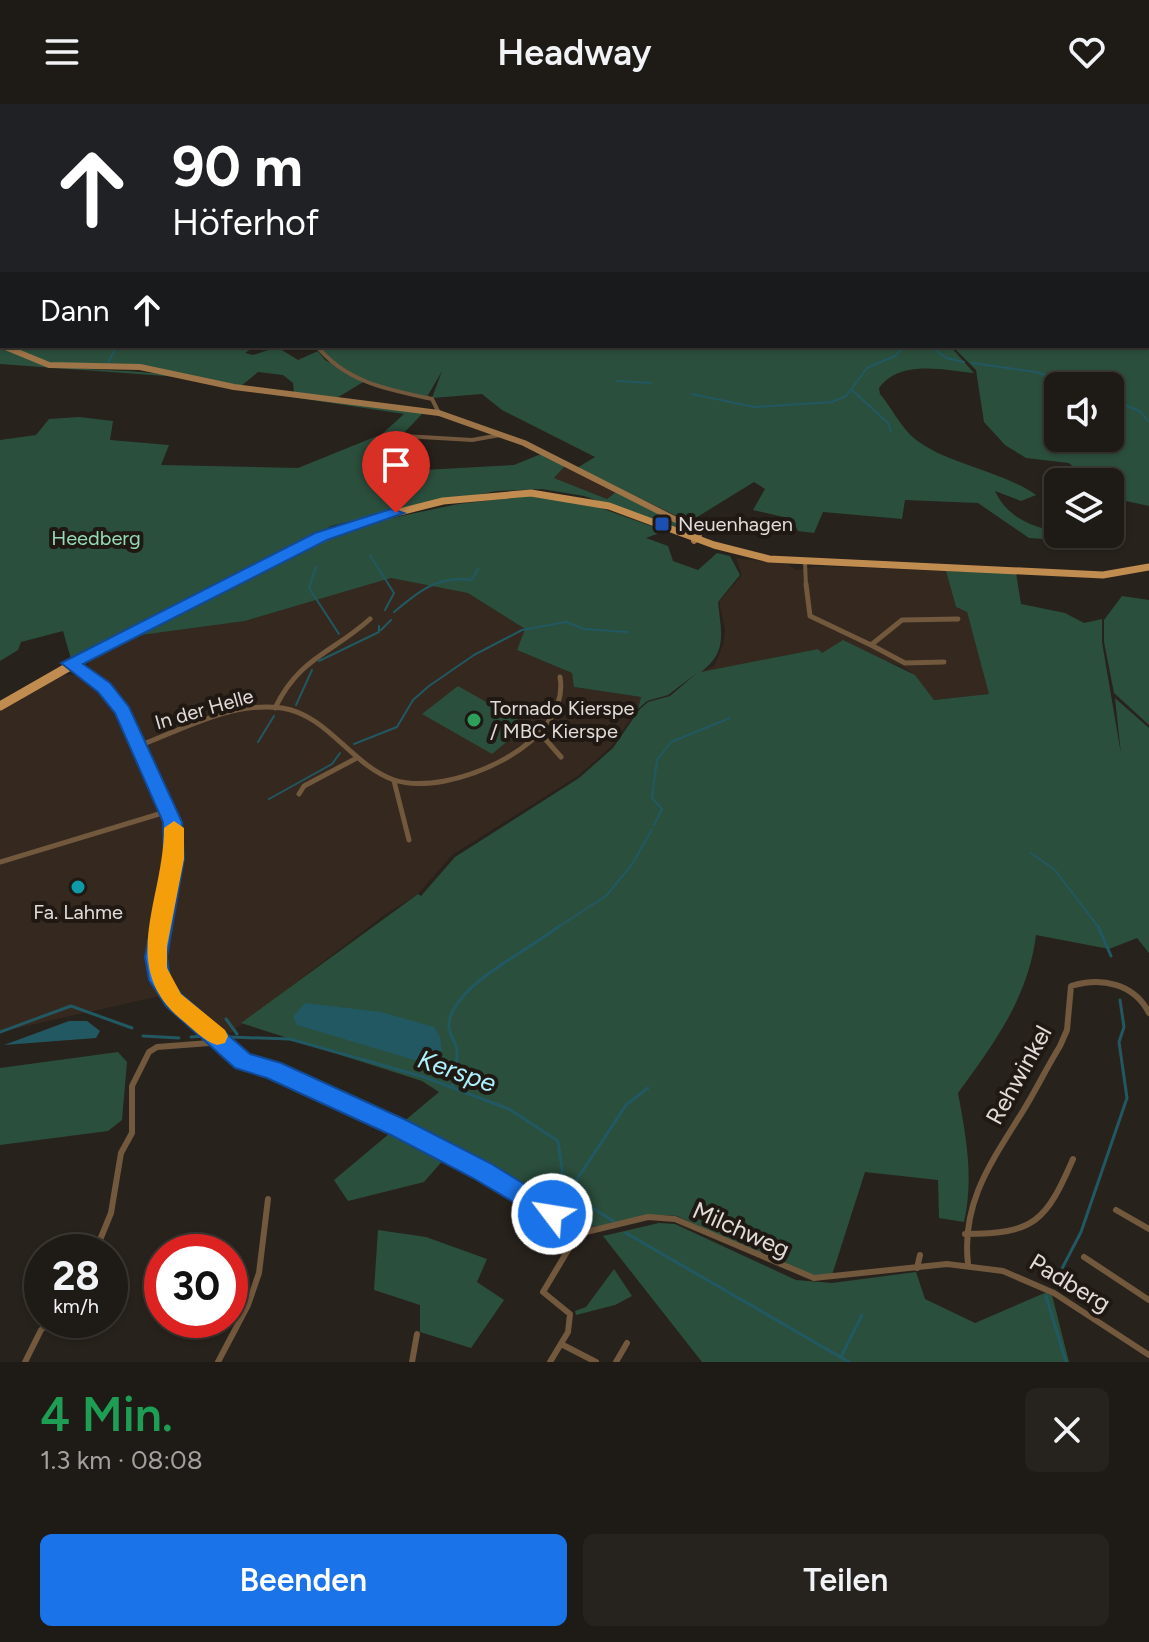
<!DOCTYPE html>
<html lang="de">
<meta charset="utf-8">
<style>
:root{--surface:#1e1a15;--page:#26231e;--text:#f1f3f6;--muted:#a1a1a0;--line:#3c3834;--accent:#1a73e8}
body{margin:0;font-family:Figtree,sans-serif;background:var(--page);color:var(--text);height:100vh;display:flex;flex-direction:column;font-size:30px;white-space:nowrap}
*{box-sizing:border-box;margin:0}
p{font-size:26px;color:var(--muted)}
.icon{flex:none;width:44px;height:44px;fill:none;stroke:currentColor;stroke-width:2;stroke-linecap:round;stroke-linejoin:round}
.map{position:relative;height:1258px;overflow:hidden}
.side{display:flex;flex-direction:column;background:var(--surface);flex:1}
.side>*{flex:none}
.banner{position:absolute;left:0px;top:0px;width:1150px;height:244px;box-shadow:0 2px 6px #0004,0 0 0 2px var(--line);background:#202124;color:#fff;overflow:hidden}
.tools{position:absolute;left:1044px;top:268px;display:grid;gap:16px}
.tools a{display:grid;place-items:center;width:80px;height:80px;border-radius:12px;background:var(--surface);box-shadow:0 2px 6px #0004,0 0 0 2px var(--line);font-size:40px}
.speed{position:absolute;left:24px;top:1130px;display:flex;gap:16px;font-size:40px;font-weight:700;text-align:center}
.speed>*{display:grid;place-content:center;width:104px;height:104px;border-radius:50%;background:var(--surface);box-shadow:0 2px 6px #0004,0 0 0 2px var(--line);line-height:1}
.speed small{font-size:20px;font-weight:400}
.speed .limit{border:12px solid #d22;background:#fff;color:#111}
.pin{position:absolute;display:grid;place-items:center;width:68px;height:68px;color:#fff;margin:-82px -34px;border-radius:50% 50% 50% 0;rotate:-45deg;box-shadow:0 0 8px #0007}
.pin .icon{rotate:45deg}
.me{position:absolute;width:88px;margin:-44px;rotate:301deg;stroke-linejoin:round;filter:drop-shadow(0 0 6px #0008)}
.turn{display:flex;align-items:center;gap:28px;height:168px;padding:0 40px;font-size:36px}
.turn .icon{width:104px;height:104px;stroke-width:2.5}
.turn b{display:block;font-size:56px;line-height:68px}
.then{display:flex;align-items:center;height:76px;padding:0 40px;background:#0003;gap:16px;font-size:30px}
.round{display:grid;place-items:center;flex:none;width:84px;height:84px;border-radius:12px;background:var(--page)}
.summary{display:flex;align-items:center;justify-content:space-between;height:136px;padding:0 40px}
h1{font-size:48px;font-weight:600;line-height:60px;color:#1e9e55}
.button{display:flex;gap:16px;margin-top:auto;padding:16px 40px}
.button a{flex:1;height:92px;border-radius:12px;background:var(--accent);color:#fff;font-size:32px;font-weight:600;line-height:92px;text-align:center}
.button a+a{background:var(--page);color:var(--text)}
header{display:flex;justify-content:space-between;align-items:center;height:104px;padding:0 40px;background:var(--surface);font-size:36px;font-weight:600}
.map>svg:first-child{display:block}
.built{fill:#34281f}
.green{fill:#2b4f3d;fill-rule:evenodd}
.water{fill:#225861}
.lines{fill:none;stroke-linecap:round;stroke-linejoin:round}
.stream-far1{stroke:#225861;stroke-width:2}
.stream{stroke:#225861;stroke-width:3}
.street-far2{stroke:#72583d;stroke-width:4}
.street-far1{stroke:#72583d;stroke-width:5}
.street{stroke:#72583d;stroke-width:6}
.secondary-far1{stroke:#9e7548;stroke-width:5}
.secondary{stroke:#9e7548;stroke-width:6}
.primary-far1{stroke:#c18c50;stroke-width:7}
.primary{stroke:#c18c50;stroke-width:9}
.route{fill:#1a73e8;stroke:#114b97;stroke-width:2}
.slow{fill:#f59e0b}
.transit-dot{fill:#1a4fb4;stroke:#1f1813;stroke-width:3}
.leisure-dot{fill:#2e9e5b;stroke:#1f1813;stroke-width:3}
.culture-dot{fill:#0f9aa8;stroke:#1f1813;stroke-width:3}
.labels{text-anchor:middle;stroke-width:8;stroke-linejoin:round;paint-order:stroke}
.poi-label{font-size:20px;fill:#e1dcd9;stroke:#1f1813;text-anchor:start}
.park-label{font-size:20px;fill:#95dbb6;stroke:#1f1813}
.street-label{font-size:20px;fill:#e1dcd9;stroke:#1f1813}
.near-street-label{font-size:24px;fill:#e1dcd9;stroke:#1f1813}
.near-water-label{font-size:26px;font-style:italic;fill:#acf1fd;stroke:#1f1813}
</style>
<header><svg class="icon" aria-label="menu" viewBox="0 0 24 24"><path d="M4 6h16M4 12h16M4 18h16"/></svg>Headway<svg class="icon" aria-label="heart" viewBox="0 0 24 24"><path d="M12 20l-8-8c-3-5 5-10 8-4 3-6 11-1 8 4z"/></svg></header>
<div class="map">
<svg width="1149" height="1258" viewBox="0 0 1149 1258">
<rect width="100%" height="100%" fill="#28221c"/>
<path class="built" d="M565 362 616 388 607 395 554 374Z
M736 454 788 460 796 466 818 462 946 467 956 503 967 508 990 590 933 596 915 571 903 563 878 554 822 549 818 545 698 569 714 562 723 541 725 525 719 498 742 471Z
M391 474 468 488 525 525 517 546 572 569 574 583 641 593 638 605 611 643 578 672 452 751 418 790 383 812 225 933 173 889 0 928V607L58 571H77L88 566 89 556 141 531 245 517Z"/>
<path class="green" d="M214 0H1149V105L1148 2H210Z
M1149 142V402L1117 395 1110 378H1089L1069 359 1026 354 1005 341 984 318 976 266 952 242H1148ZM1058 282H1110V334H1058Z
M0 242C61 275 113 260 179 273L0 260Z
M7 242H255L245 249 253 251 277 243 298 256 318 247 325 256 365 277 335 295 294 289 293 279 283 271 258 268 241 282 141 262 50 260Z
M319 242H950L974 269C943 266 900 255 879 284L880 290C892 304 901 324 915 335 946 360 1000 366 1036 391L1021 397 995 387C1010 420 1045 426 1075 431V437L1029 434 978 399 905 396 902 415 823 408 814 429 798 427 792 415 753 406 765 385 754 378 689 418 577 364 595 353 502 306 482 290 432 294 442 267 427 293C391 284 339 276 319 242Z
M233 284 423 309 402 331 387 368 514 361 541 350 565 362 554 374 607 395 616 388 694 426 696 431 584 392 542 385 497 387 405 404 331 422 71 555 63 527 21 538 18 546 0 557V336L36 331 49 315 79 313 113 317 110 336 169 341 161 361 298 364 382 330 404 310Z
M539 391 584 398 665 427 646 434 668 442 673 457 698 466 717 449 730 452 740 471 718 498C721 528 728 548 701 568L818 545 822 549 843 536 915 571 934 596 989 590 967 508 956 503 946 467 1016 469 1021 500 1065 509 1084 519 1102 515V538L1121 650 1115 594 1149 624V849L1137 834 1109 845 1036 831C1028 894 995 938 958 989 966 1032 974 1074 964 1118L939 1114 938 1076 865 1068 832 1171 814 1172 794 1166 677 1112C642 1107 619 1124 586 1123L452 1046 424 1078 348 1097 334 1076 439 988 422 977 241 919 418 790 421 792 455 753 579 674 613 644 639 606 648 598 670 592 697 569 668 591 647 597 638 605 641 593 574 583 572 569 517 546 525 525 468 489 391 474 245 517 141 531 142 528 354 422 458 400Z
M1122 492 1149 496V621L1114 589 1104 538V516Z
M458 582 527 621 492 650 422 610Z
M118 948 127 958 122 1016 108 1027 0 1041V964Z
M659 1119 675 1120 796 1176 832 1179 916 1168 925 1195 975 1219 1047 1188 1052 1191 1069 1258H702L603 1132Z
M378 1126 426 1133 487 1155 477 1178 504 1196 471 1244 420 1228V1201L374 1186Z
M614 1165 632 1192 615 1201 576 1211 575 1207 586 1203Z"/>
<path class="water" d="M305 899 381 908 434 923 440 933 443 954 431 961 297 921 293 913Z
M69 917H87L100 927 96 934 4 941Z"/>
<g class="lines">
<path class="stream-far1" d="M599 0 605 2
M70 2 74 0
M931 242 946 254 964 258
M108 259 117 242
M972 259 1036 268 1078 282
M617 277 651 279
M852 286 888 319 891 328
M692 290 754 303 832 298 846 292 867 264 895 252 904 242
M1110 294 1141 308 1148 317
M370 451 394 489 385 506
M316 463 309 484 339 530
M394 508C419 487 438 471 472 476L478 465
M381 526 391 516
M319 557 379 528V522
M296 601 312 566
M258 638 274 612
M354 640 397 623 413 596 429 582 474 551 522 526 566 518 584 525 628 528
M269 695 332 660 340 649
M654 721 662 705 652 694 657 656 671 638 730 614
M1031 749 1055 766 1099 824
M557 824 607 791 633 759 652 725"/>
<path class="stream" d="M1098 822 1111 852
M226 915 237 930
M0 928 71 902 132 924
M143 932 179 934
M191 933 205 932
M229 933 290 935 424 973 509 1005 558 1037 565 1087 615 1118
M453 984C452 972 458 959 457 947 456 937 447 929 449 918 457 878 529 847 559 822
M568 1089 626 1001 648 984
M626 1129 849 1258
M1054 1180 1081 1128 1127 994 1119 938 1124 923 1120 896
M1046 1192 1066 1258
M841 1253 862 1211"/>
<path class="street-far2" d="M317 242C345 278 389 286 432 295L439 309
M404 332 472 336 500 331
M805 458 806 482"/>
<path class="street-far1" d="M806 480 810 512 871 541 902 516 958 515
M871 541 905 559 944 558
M74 562 104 583 123 607 173 718 174 755 161 824
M275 604C300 553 331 550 370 515
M540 629 561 653
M141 641C185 624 234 597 282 604 328 611 351 661 394 676 449 694 572 640 560 573
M394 677 409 736
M299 690 304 682 355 655
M0 758 169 707"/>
<path class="street" d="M162 822 156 853 160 876 173 896 243 957 273 966 399 1024 481 1066 586 1128 648 1113 675 1115 814 1174 947 1160 1003 1167 1054 1189 1149 1251
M1116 1106 1149 1125
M965 1130C1035 1130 1046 1117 1073 1055
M95 1148 111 1109 121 1049 132 1029V982L149 948 157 943 223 938
M1084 1153 1149 1196
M968 1160C961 1098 992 1057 1023 1007 1036 986 1047 963 1060 942L1067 926 1071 882C1101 873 1134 879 1149 909
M917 1164 920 1151
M563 1241 596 1258
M25 1258 41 1226 53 1216
M218 1258 248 1201 259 1169 268 1095
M412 1258 417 1230
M550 1258 568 1228 570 1210 543 1188 580 1126
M616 1258 627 1239"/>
<path class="secondary-far1" d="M206 2 210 0"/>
<path class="secondary" d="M3 242 49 261 140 263 234 283 439 309 524 339 696 426 699 432 694 437"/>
<path class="primary-far1" d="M226 482 356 419 443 397 531 389 609 402 714 441 769 455 1103 471 1149 463"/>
<path class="primary" d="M0 602 77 558 230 480"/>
</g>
<path class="route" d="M391 405 404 409 327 436 83 560 110 579 129 603 182 718 184 755 167 853 170 874 181 890 250 950 281 959 408 1017 490 1059 560 1102 564 1110 560 1118 552 1121 473 1074 391 1031 267 974 235 964 166 902 149 876 145 853 164 755 163 718 115 609 98 588 61 559 315 429Z"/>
<path class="slow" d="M174 717 184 724V755L167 842V864L181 890 225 926 228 932 225 939 217 941C204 937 193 925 182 916 117 863 164 796 164 724Z"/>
<rect class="transit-dot" x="654" y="412" width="16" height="16" rx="4"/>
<circle class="leisure-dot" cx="474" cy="616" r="8"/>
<circle class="culture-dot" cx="78" cy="783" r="8"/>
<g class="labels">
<g class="poi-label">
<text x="678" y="427">Neuenhagen</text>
<text x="490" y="611">Tornado Kierspe<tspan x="490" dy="23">/ MBC Kierspe</tspan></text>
<text x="78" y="815" text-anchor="middle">Fa. Lahme</text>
</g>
<g class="park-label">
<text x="96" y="441">Heedberg</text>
</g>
<g class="street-label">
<text transform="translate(204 605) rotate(-16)" y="7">In der Helle</text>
</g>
<g class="near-street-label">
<text transform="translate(1019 971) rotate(-61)" y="8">Rehwinkel</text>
<text transform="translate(741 1126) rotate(24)" y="8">Milchweg</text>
<text transform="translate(1070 1179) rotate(31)" y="8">Padberg</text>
</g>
<g class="near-water-label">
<text transform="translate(457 967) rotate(19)" y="9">Kerspe</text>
</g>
</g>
</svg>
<div class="tools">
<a><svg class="icon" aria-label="sound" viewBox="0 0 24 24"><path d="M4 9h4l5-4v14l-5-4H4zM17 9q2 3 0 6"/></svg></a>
<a><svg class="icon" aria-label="layers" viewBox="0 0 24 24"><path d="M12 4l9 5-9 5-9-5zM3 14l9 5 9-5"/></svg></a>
</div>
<div class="speed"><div>28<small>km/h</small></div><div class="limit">30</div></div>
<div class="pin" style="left:396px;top:409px;background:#d93025"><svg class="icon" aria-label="arrive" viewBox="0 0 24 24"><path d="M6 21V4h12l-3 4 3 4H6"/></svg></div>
<svg class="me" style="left:552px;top:1110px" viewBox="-20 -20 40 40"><circle r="17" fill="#1a73e8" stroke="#fff" stroke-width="3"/><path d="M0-11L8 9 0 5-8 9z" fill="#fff"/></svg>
<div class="banner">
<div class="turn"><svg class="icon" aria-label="ahead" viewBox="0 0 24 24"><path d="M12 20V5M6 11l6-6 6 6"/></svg><div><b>90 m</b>Höferhof</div></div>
<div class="then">Dann<svg class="icon" aria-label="ahead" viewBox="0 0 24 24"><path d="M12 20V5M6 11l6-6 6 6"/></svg></div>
</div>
</div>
<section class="side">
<div class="summary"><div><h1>4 Min.</h1><p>1.3 km · 08:08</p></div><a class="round"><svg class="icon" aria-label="close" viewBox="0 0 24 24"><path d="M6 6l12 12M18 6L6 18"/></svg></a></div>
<div class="button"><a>Beenden</a><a>Teilen</a></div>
</section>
